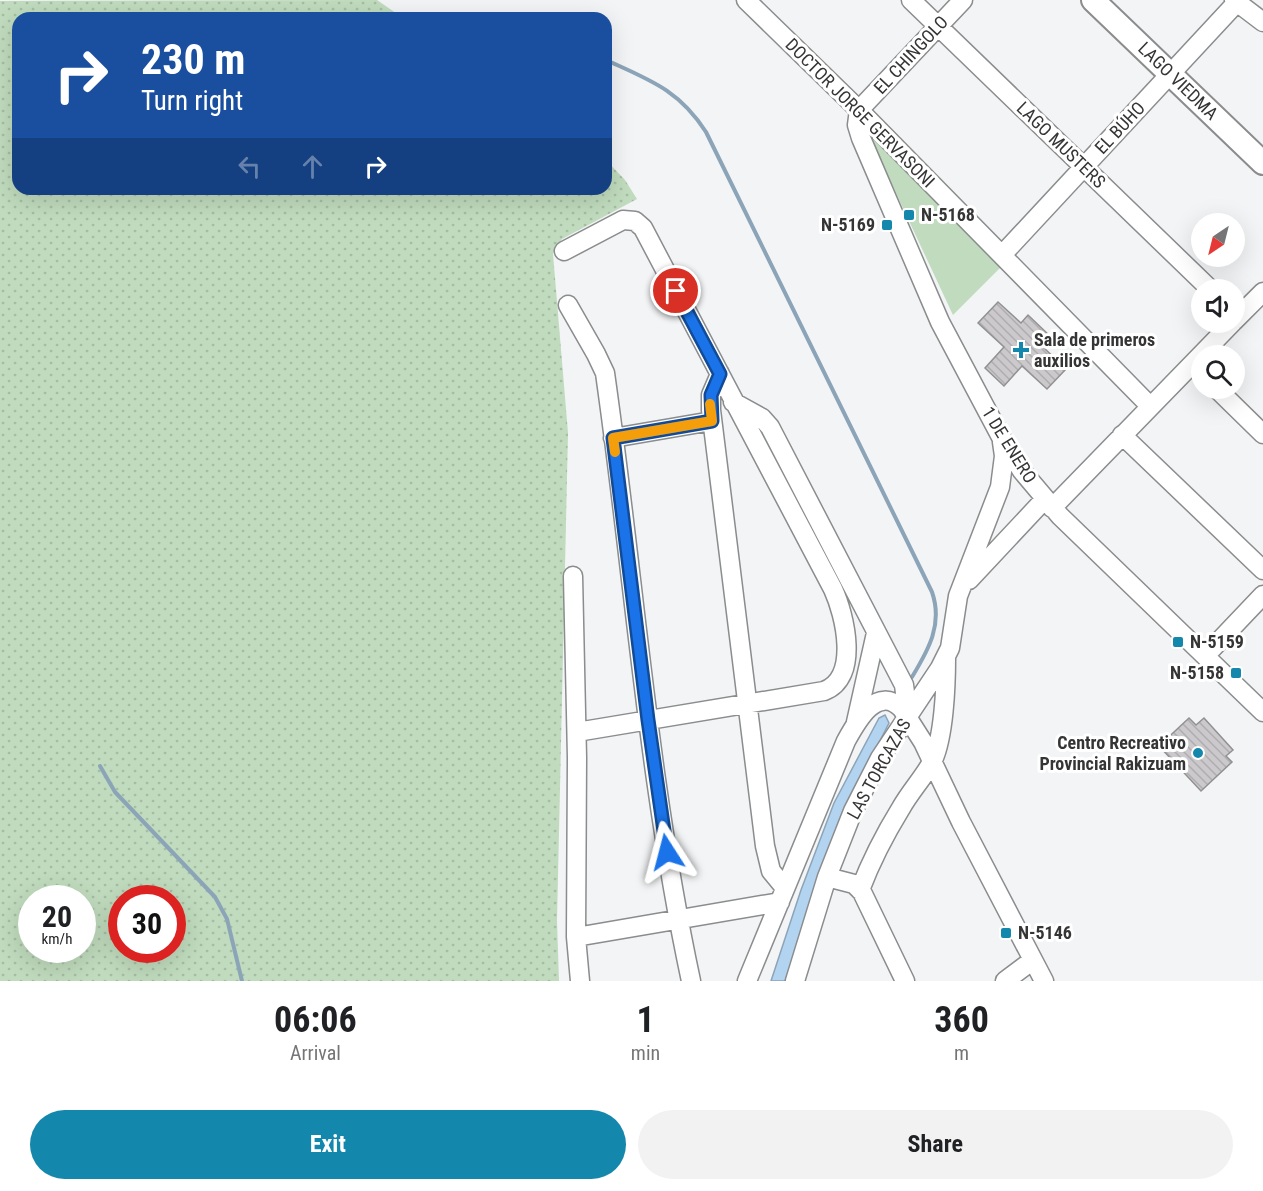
<!DOCTYPE html>
<meta charset="utf-8">
<style>
:root{--surface:#fff;--page:#f2f2f2;--text:#202124;--muted:#757577;--accent:#1387ac}
body{margin:0;font-family:"Roboto Condensed",sans-serif;background:var(--page);color:var(--text);height:100vh;display:flex;flex-direction:column;font-size:22px;white-space:nowrap}
*{box-sizing:border-box;margin:0}
p{font-size:20px;color:var(--muted)}
.icon{flex:none;width:33px;height:33px;fill:none;stroke:currentColor;stroke-width:2;stroke-linecap:round;stroke-linejoin:round}
.map{position:relative;height:981px;overflow:hidden}
.panel{display:flex;flex-direction:column;background:var(--surface);flex:1}
.panel>*{flex:none}
.hud{position:absolute;left:12px;top:12px;width:600px;height:183px;border-radius:18px;box-shadow:0 6px 24px #0002;background:#1a4fa0;color:#fff;overflow:hidden}
.needle{width:39px;rotate:215deg}
.fabs{position:absolute;left:1191px;top:213px;display:grid;gap:12px}
.fabs a{display:grid;place-items:center;width:54px;height:54px;border-radius:50%;background:var(--surface);box-shadow:0 6px 24px #0002;font-size:30px}
.speed{position:absolute;left:18px;top:885px;display:flex;gap:12px;font-size:30px;font-weight:700;text-align:center}
.speed>*{display:grid;place-content:center;width:78px;height:78px;border-radius:50%;background:var(--surface);box-shadow:0 6px 24px #0002;line-height:1}
.speed small{font-size:15px;font-weight:400}
.speed .limit{border:9px solid #d22;background:#fff;color:#111}
.pin{position:absolute;display:grid;place-items:center;width:51px;height:51px;color:#fff;margin:-26px;border:3px solid #fff;border-radius:50%;box-shadow:0 2px 6px #0007}
.me{position:absolute;width:66px;margin:-33px;rotate:351deg;stroke-linejoin:round;filter:drop-shadow(0 0 4px #0008)}
.turn{display:flex;align-items:center;gap:21px;height:126px;padding:0 30px;font-size:27px}
.turn .icon{width:78px;height:78px;stroke-width:2.5}
.turn b{display:block;font-size:42px;line-height:51px}
.lanes{display:flex;align-items:center;height:57px;padding:0 30px;background:#0003;justify-content:center;gap:30px;direction:ltr}
.lanes .off{opacity:.35}
.eta{display:flex;justify-content:space-evenly;align-items:center;height:102px;text-align:center}
.eta b{font-size:36px;font-weight:700;line-height:42px}
.cta{display:flex;gap:12px;margin-top:auto;padding:12px 30px}
.cta a{flex:1;height:69px;border-radius:36px;background:var(--accent);color:#fff;font-size:24px;font-weight:700;line-height:69px;text-align:center}
.cta a+a{background:var(--page);color:var(--text)}
.map>svg:first-child{display:block}
.grass{fill:url(#grass-dots);fill-rule:evenodd}
.park{fill:#c0dbbd}
.water{fill:#b2d4f0;stroke:#8ca4b8;stroke-width:1.5}
.lines{fill:none;stroke-linecap:round;stroke-linejoin:round}
.stream{stroke:#8ca4b8;stroke-width:4}
.building{fill:url(#building-back-hatch);stroke:#929192;stroke-width:1.5}
.minor-casing{stroke:#8a8c8d;stroke-width:21}
.major-casing{stroke:#8a8c8d;stroke-width:26}
.minor{stroke:#fff;stroke-width:18}
.major{stroke:#fff;stroke-width:22}
.route-casing{stroke:#114b97;stroke-width:15}
.route{stroke:#1a73e8;stroke-width:10}
.slow{stroke:#f59e0b;stroke-width:10}
.poi-dot{fill:#1387ac;stroke:#fff;stroke-width:2}
.labels{text-anchor:middle;stroke-width:6;stroke-linejoin:round;paint-order:stroke}
.street-label{font-size:18px;fill:#353536;stroke:#fff}
.poi-label{font-size:18px;font-weight:bold;fill:#353536;stroke:#fff;text-anchor:start}
</style>
<div class="map">
<svg width="1263" height="981" viewBox="0 0 1263 981">
<defs>
<pattern id="grass-dots" width="8" height="8" patternUnits="userSpaceOnUse" patternTransform="scale(1.5)"><rect width="8" height="8" fill="#c0dbbd"/><path d="M2 2h.1M6 6h.1" fill="none" stroke="#a6bda3" stroke-width="1.8" stroke-linecap="round"/></pattern>
<pattern id="building-back-hatch" width="6" height="6" patternUnits="userSpaceOnUse" patternTransform="scale(1.5)"><rect width="6" height="6" fill="#cbc9cb"/><path d="M-1 5l2 2M0 0l6 6M5-1l2 2" fill="none" stroke="#afadaf"/></pattern>
</defs>
<rect width="100%" height="100%" fill="#f2f4f5"/>
<path class="grass" d="M377 0 403 18H18V189H606V160L625 180 637 199 562 239 555 249 553 254 568 433 557 921 559 981H0V1ZM32 898H82V950H32ZM122 898H172V950H122Z"/>
<path class="park" d="M868 126 1002 266 953 315 867 131Z"/>
<path class="water" d="M885 715 889 723 856 788 785 981H771L801 890 834 803 879 718Z"/>
<g class="lines">
<path class="stream" d="M606 60C650 80 679 90 706 132L932 592C943 624 929 649 912 677
M100 766 115 792 215 897 227 919 242 981"/>
</g>
<path class="building" d="M998 302 1021 323 1028 315 1051 337 1042 346 1066 369 1047 389 1022 366 1004 386 985 368 1004 347 978 323Z
M1189 718 1196 725 1204 718 1233 750 1226 756 1232 762 1201 791 1159 746Z"/>
<g class="lines">
<defs>
<path id="minor" d="M746 0 859 110 1150 406
M911 0 1211 290
M963 0 859 110 857 125 861 138 940 322 1001 437 1022 471 1060 516 1263 712
M1234 0 1263 22
M564 251 623 220 635 221 643 228 833 589C845 615 860 678 824 691L577 732
M1002 255 1239 0
M568 305 596 354 605 373C634 576 648 781 691 981
M1234 321 1263 292
M720 374 711 395V410L765 846 771 871 785 888
M1216 388 1263 434
M733 402 762 418 770 427 904 685 908 716
M1122 435 1263 570
M613 438 712 421
M1052 508 1233 322
M573 576 577 758 576 937 580 981
M969 580 1044 500
M1205 656 1263 595
M856 722 876 633
M827 877 854 884 862 892 905 981
M860 890C871 861 885 834 901 808 910 792 923 778 932 762 944 739 946 685 946 658
M576 937 780 902
M747 981 846 741C857 721 877 684 902 709L923 742 961 822 1044 981
M795 981 827 877 853 811 880 758 940 668 950 648 958 596 1000 487 1004 456 1002 442
M1005 981 1033 960"/>
<path id="major" d="M1093 0 1263 163"/>
</defs>
<use href="#minor" class="minor-casing"/>
<use href="#major" class="major-casing"/>
<use href="#minor" class="minor"/>
<use href="#major" class="major"/>
</g>
<g class="lines">
<defs>
<path id="route" d="M667 852 648 720 613 438 712 421 711 395 720 374 676 291"/>
</defs>
<use href="#route" class="route-casing"/>
<use href="#route" class="route"/>
<path class="slow" d="M615 452 613 438 712 421 710 404"/>
</g>
<g class="poi-dot">
<rect x="903" y="209" width="12" height="12" rx="3"/>
<rect x="881" y="219" width="12" height="12" rx="3"/>
<path d="M1018 341h6v6h6v6h-6v6h-6v-6h-6v-6h6z"/>
<rect x="1172" y="636" width="12" height="12" rx="3"/>
<rect x="1230" y="667" width="12" height="12" rx="3"/>
<circle cx="1198" cy="753" r="6"/>
<rect x="1000" y="927" width="12" height="12" rx="3"/>
</g>
<g class="labels">
<g class="street-label">
<text transform="translate(911 55) rotate(-47)" y="6">EL CHINGOLO</text>
<text transform="translate(1178 81) rotate(44)" y="6">LAGO VIEDMA</text>
<text transform="translate(860 113) rotate(45)" y="6">DOCTOR JORGE GERVASONI</text>
<text transform="translate(1120 128) rotate(-47)" y="6">EL BÚHO</text>
<text transform="translate(1061 145) rotate(44)" y="6">LAGO MUSTERS</text>
<text transform="translate(1009 445) rotate(58)" y="6">1 DE ENERO</text>
<text transform="translate(879 769) rotate(-61)" y="6">LAS TORCAZAS</text>
</g>
<g class="poi-label">
<text x="921" y="221">N-5168</text>
<text x="875" y="231" text-anchor="end">N-5169</text>
<text x="1034" y="346">Sala de primeros<tspan x="1034" dy="21">auxilios</tspan></text>
<text x="1190" y="648">N-5159</text>
<text x="1224" y="679" text-anchor="end">N-5158</text>
<text x="1186" y="749" text-anchor="end">Centro Recreativo<tspan x="1186" dy="21">Provincial Rakizuam</tspan></text>
<text x="1018" y="939">N-5146</text>
</g>
</g>
</svg>
<div class="fabs">
<a><svg class="needle" viewBox="-14 -14 28 28"><path d="M0-13l5 13h-10z" fill="#e53935"/><path d="M0 13l5-13h-10z" fill="#757577"/></svg></a>
<a><svg class="icon" aria-label="sound" viewBox="0 0 24 24"><path d="M4 9h4l5-4v14l-5-4H4zM17 9q2 3 0 6"/></svg></a>
<a><svg class="icon" aria-label="search" viewBox="0 0 24 24"><circle cx="10" cy="10" r="6"/><path d="M15 15l6 6"/></svg></a>
</div>
<div class="speed"><div>20<small>km/h</small></div><div class="limit">30</div></div>
<div class="pin" style="left:676px;top:291px;background:#d93025"><svg class="icon" aria-label="arrive" viewBox="0 0 24 24"><path d="M6 21V4h12l-3 4 3 4H6"/></svg></div>
<svg class="me" style="left:667px;top:852px" viewBox="-20 -20 40 40"><path d="M0-17L14 15 0 8-14 15z" fill="#1a73e8" stroke="#fff" stroke-width="4"/></svg>
<div class="hud">
<div class="turn"><svg class="icon" aria-label="right" viewBox="0 0 24 24"><path d="M7 20v-9h11M14 6l5 5-5 5"/></svg><div><b>230 m</b>Turn right</div></div>
<div class="lanes"><svg class="icon off" aria-label="left" viewBox="0 0 24 24"><path d="M17 20v-9H6M10 6l-5 5 5 5"/></svg><svg class="icon off" aria-label="ahead" viewBox="0 0 24 24"><path d="M12 20V5M6 11l6-6 6 6"/></svg><svg class="icon" aria-label="right" viewBox="0 0 24 24"><path d="M7 20v-9h11M14 6l5 5-5 5"/></svg></div>
</div>
</div>
<section class="panel">
<div class="eta">
<div><b>06:06</b><p>Arrival</p></div>
<div><b>1</b><p>min</p></div>
<div><b>360</b><p>m</p></div>
</div>
<div class="cta"><a>Exit</a><a>Share</a></div>
</section>
